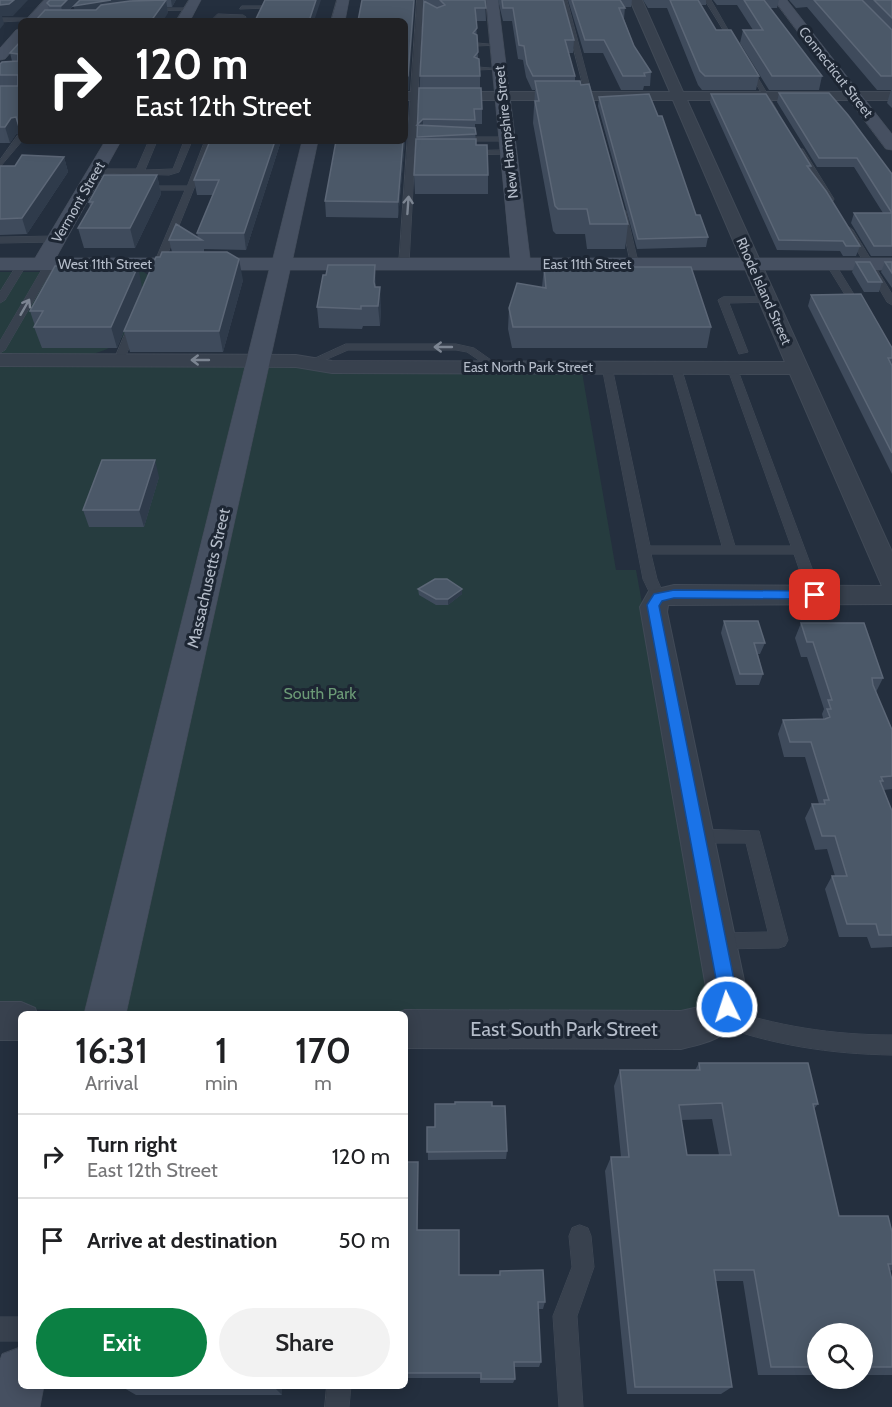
<!DOCTYPE html>
<style>
:root{--surface:#fff;--page:#f2f2f2;--text:#202124;--muted:#757577;--line:#e0e0e0;--accent:#0b8043}
body{margin:0;font-family:Cabin,sans-serif;background:var(--page);color:var(--text);height:100vh;display:flex;flex-direction:column;font-size:22px;white-space:nowrap}
*{box-sizing:border-box;margin:0}
p{font-size:20px;color:var(--muted)}
.icon{flex:none;width:33px;height:33px;fill:none;stroke:currentColor;stroke-width:2;stroke-linecap:round;stroke-linejoin:round}
.map{position:relative;flex:1;overflow:hidden}
.panel{position:absolute;left:18px;top:1011px;width:390px;height:378px;display:flex;flex-direction:column;background:var(--surface);border-radius:9px;box-shadow:0 3px 15px #0003}
.panel>*{flex:none}
.top-card{position:absolute;left:18px;top:18px;width:390px;height:126px;border-radius:9px;box-shadow:0 3px 15px #0003;background:#202124;color:#fff;overflow:hidden}
.controls{position:absolute;left:807px;top:1323px;display:grid;gap:12px}
.controls a{display:grid;place-items:center;width:66px;height:66px;border-radius:50%;background:var(--surface);box-shadow:0 3px 15px #0003;font-size:30px}
.pin{position:absolute;display:grid;place-items:center;width:51px;height:51px;color:#fff;margin:-26px;border-radius:12px;box-shadow:0 3px 9px #0006}
.me{position:absolute;width:66px;margin:-33px;rotate:356deg;stroke-linejoin:round;filter:drop-shadow(0 0 4px #0008)}
.turn{display:flex;align-items:center;gap:21px;height:126px;padding:0 18px;font-size:27px}
.turn .icon{width:78px;height:78px;stroke-width:2.5}
.turn b{display:block;font-size:42px;line-height:51px}
.eta{display:flex;justify-content:space-evenly;align-items:center;height:102px;text-align:center}
.eta b{font-size:36px;font-weight:600;line-height:42px}
.cta{display:flex;gap:12px;margin-top:auto;padding:12px 18px}
.cta a{flex:1;height:69px;border-radius:36px;background:var(--accent);color:#fff;font-size:24px;font-weight:600;line-height:69px;text-align:center}
.cta a+a{background:var(--page);color:var(--text)}
ul{padding:0;list-style:none}
li{display:flex;align-items:center;gap:18px;height:84px;padding:0 18px;border-top:2px solid var(--line)}
li div{flex:1}
li b{display:block;font-size:22px}
li em{font-style:normal}
.map>svg:first-child{display:block}
.green{fill:#263c3f}
.lines{fill:none;stroke-linecap:round;stroke-linejoin:round}
.lane-casing{stroke:#414a57;stroke-width:1}
.street-casing{stroke:#414a57;stroke-width:2}
.secondary-casing{stroke:#414a57;stroke-width:1}
.lane{fill:#38414e;fill-rule:evenodd}
.street{fill:#38414e;fill-rule:evenodd}
.secondary{fill:#465061;fill-rule:evenodd}
.wall{fill:#3f4b5c;fill-rule:evenodd}
.shaded-wall{fill:#2f3b4b}
.building{fill:#4b5868;stroke:#5c6777;stroke-width:1.5;fill-rule:evenodd}
.oneway{stroke:#7c8592}
.route{fill:#1a73e8;stroke:#114b97;stroke-width:1.5}
.labels{text-anchor:middle;stroke-width:6;stroke-linejoin:round;paint-order:stroke}
.far-street-label{font-size:14px;fill:#b4bcc9;stroke:#1d2633}
.street-label{font-size:16px;fill:#b4bcc9;stroke:#1d2633}
.park-label{font-size:16px;fill:#6b9a76;stroke:#1d2633}
.near-street-label{font-size:20px;fill:#b4bcc9;stroke:#1d2633}
</style>
<div class="map">
<svg width="892" height="1407" viewBox="0 0 892 1407">
<rect width="100%" height="100%" fill="#242f3e"/>
<path class="green" d="M0 272H144L149 276C142 293 132 326 121 339 99 365 32 356 0 356Z
M0 365 299 367 327 372H582L616 570H636L712 987V999L703 1012 153 1014 0 1008Z"/>
<g class="lines">
<defs>
<path id="lane" d="M417 0H423L409 264 404 267 399 264Z
M561 0H567L595 106 588 104Z
M705 0H711L738 47H734Z
M242 6H264L267 8 240 9Z
M148 8H189L192 10 146 11Z
M218 14 243 15 246 17 244 21 220 18 217 21H211Z
M0 18H32L35 20 0 22Z
M477 43 500 45 475 46Z
M746 65 751 66 778 112 771 110Z
M478 67 502 69 476 70Z
M18 135H21L22 141 0 167V160Z
M456 137H507L511 139 507 141H453Z
M149 141H157L145 170 173 169 184 141H192L179 172 169 175 96 173 92 171 96 169H136Z
M205 141H213L162 268 154 270 152 268 185 190H139L135 188 139 186H187Z
M797 149H803L834 199 833 201H827Z
M512 150 509 154 467 155 463 153 467 151Z
M619 209 626 211 639 266 631 264Z
M849 227 853 230 892 294V305L887 302 845 230Z
M0 237 56 236 60 239 56 242 0 243Z
M50 261 55 264 5 350 0 353V341L45 264Z
M19 262 27 264 5 300 0 303V292Z
M828 262H834L855 296 853 298H847L826 264Z
M768 297 773 300 771 302 729 303 748 352 739 354 718 300 723 297Z
M130 322 139 324 124 360 115 362 114 360Z
M346 344H456L474 348 501 367 492 369 467 352 456 350H348L316 364 307 362Z
M607 364 612 367 650 546H722L671 367 676 364 681 367 735 546H791L727 367 736 365 822 595 820 598 815 600 808 595 794 554H651L657 579 665 597 658 602 653 600 643 579 602 367Z
M697 829 759 831 788 940 785 946 779 948 717 949 711 947 708 941 711 935 717 933 768 932 746 843H697L691 841 689 836 691 831Z
M720 1007C776 1026 833 1035 892 1035V1055C831 1054 770 1045 713 1023L710 1016 713 1009Z
M580 1225 588 1228 591 1236 594 1267 577 1316 583 1407H559L553 1316 572 1267 569 1236 572 1228Z
M0 1317H21V1341H0Z
M327 1386H351L349 1407H325Z"/>
<path id="street" d="M630 0H642L683 92H892V100H687L892 552V604L668 605 667 612 747 995C739 1034 716 1041 681 1049L405 1048V1014H396L405 1010 681 1011 699 1007 708 999 640 607 649 591 674 585 882 586 790 374 332 373 296 367 0 366V354L296 355 332 361 785 362 673 100H405V92H670Z
M0 1002H21L35 1008 37 1014H21V1040H0Z"/>
<path id="secondary" d="M44 0H57L39 21H25Z
M189 0H201L190 21H176Z
M337 0H349L345 21H331Z
M486 0H498L530 258H892V270H290L126 1014H84L269 270H0V258H35L105 141H121L56 258H273L302 141H318L293 258H510Z
M774 0H787L892 134V150L886 149Z
M21 29V41L5 59 0 60V48L16 30Z
M21 1347V1386H44L40 1407H0V1360L2 1354Z"/>
</defs>
<use href="#lane" class="lane-casing"/>
<use href="#street" class="street-casing"/>
<use href="#secondary" class="secondary-casing"/>
<use href="#lane" class="lane"/>
<use href="#street" class="street"/>
<use href="#secondary" class="secondary"/>
</g>
<path class="wall" d="M80 0H176L172 7H167L168 13 49 10 47 3 80 0 69 10H75L74 6Z
M425 0H485L486 21H476L478 58 480 76V88L482 109V124H475V128L476 145 488 175V194H415L414 175Z
M498 0H563L574 40 573 53H569L575 76V81L628 224 625 249H587L585 234H556L553 231 533 123 535 90H532L526 77 523 60 518 59 512 21H503Z
M568 0H632L631 7H625L624 19 634 46 651 72 650 86H644L643 90H621L603 53H584Z
M643 0H706V5H701L716 30 759 76 756 90H702L698 85 667 8H648Z
M713 0H779L777 8H770L822 76 819 90H769L740 43 743 30H753L737 5H717Z
M789 0H892V108L887 103 891 90H877L807 7 796 8Z
M21 36V135L20 133 16 134 10 143H0V64L12 61 10 53 20 42 19 38Z
M779 93 892 174V256H871L851 223 854 213H883L854 167H817L777 102Z
M711 94 811 166 810 170 860 246 856 256H843L840 251 777 250 710 102Z
M599 97 696 215 708 237 706 247 637 249 598 106Z
M23 141H49L48 143H23Z
M210 141H281L246 250 204 249V252L243 280 223 352H130L124 331 160 257 172 252 169 240 198 238 197 233 213 195H197L194 180Z
M405 141 398 218 326 217 325 201Z
M64 157 68 172 27 234 0 235V166H15Z
M157 175 161 194 135 248H84L78 228 90 207 89 202Z
M856 262 882 282 879 292H864L852 272Z
M885 262H892V288L881 272Z
M544 267 711 327 707 348H512L508 329 509 308 542 287Z
M142 287 117 348H42L34 327 35 326 30 311Z
M376 287 381 307 380 326H363L362 329 319 328 317 307Z
M811 295 892 348V474L808 306Z
M159 477 144 527H89L83 510Z
M418 589H462V594L448 605H436L419 595Z
M724 621 765 643 760 654H758L763 674 759 685H736L721 633Z
M801 623 883 678 876 692 892 730V789L884 790 892 811V947L871 948 867 937H839L825 889 832 876H835L827 849 815 850 805 818 812 804H819L805 757H784L778 734 783 720 823 719V718L822 714 824 709 807 657H801L795 638Z
M699 1063 818 1104 814 1109 839 1216 892 1232V1270L890 1271 892 1280V1375H862V1334H818V1375H758L743 1281H716L732 1387 721 1394H627L605 1171 611 1157H621L614 1086 620 1070H695ZM712 1119 719 1155H687L681 1120Z
M492 1106 507 1151 506 1159 428 1160 427 1127H435Z
M405 1162 418 1171V1230L459 1275H499L500 1271 545 1302 543 1309H538L541 1362 539 1367H514L515 1379 513 1383H480V1378H405Z
M124 1386H282V1395H136L124 1388Z"/>
<path class="shaded-wall" d="M14 0H28L13 16H2L4 24 0 29V5Z
M67 0H80L63 15 61 6Z
M111 0H132L133 6 76 15 74 6Z
M166 0 168 13 163 21H151Z
M171 0H176L172 7Z
M316 0H321L314 21H309Z
M414 0H415L409 90H407L408 102 405 135V77Z
M16 117 20 133 16 134 10 143 5 127 11 118Z
M423 119V134L417 125Z
M275 141H281L246 250 244 233Z
M403 141H405L398 218V202Z
M64 157 68 172 27 234 22 218Z
M157 175 161 194 135 248 130 228Z
M239 259 243 280 223 352 219 331Z
M375 265 376 285 375 302 374 282Z
M138 266 142 287 117 348 111 327Z
M380 287 381 307 380 326 378 306Z
M155 460 159 477 144 527 139 510Z
M462 589V594L448 605V599Z
M418 1162V1238L417 1230Z
M275 1386H282V1395L275 1388Z"/>
<path class="building" d="M0 0H14L9 4 0 5Z
M50 0H67L61 6H50L47 3Z
M80 0H111L74 6Z
M166 0 151 21H35L45 10H96L101 5 130 1Z
M265 0H316L309 21H255Z
M362 0H414L408 76 405 77V21H358Z
M440 0H485L486 8H475L477 28 473 33 477 35 478 52 474 57 479 59 480 76H420L424 1 437 8 445 5Z
M502 0H563L574 40H565L575 76H533L527 64 524 46 519 45 513 8H503Z
M572 0H620L625 8H619L634 46 651 72 644 73 645 76H623L604 40H585Z
M670 0H698L716 30H731L759 76H705L700 71Z
M744 0H764L822 76H772L743 30H763Z
M814 0H862L892 30V76H881Z
M874 0H892V18Z
M21 41V127H19L16 117 11 118 5 127H0V86H18V75H0V64L2 62 18 61V54L10 53Z
M535 81H580L581 85 589 84 628 224H590L587 209H558L555 206 535 101H539Z
M405 88H407L405 116Z
M419 88H481L482 109H474L475 120 423 119 417 125 475 128 476 134 417 137Z
M779 93H829L848 115 892 174V213L857 158H819Z
M649 94 658 116H662L696 215H700L708 237 638 239 599 97Z
M711 94H766L811 166H807L826 191 860 246H846L843 241 779 240Z
M416 139H476V145H487L488 175H414Z
M210 141H275L244 233H197L219 180H194Z
M336 141H403L398 202 325 201Z
M22 155 64 157 22 218 0 219V166H15Z
M104 175H157L130 228H78L93 202H89Z
M854 213H892V246H874Z
M176 224 202 240H169Z
M162 252H227L239 259 219 331H124L156 257H160Z
M856 262H870L882 282H868Z
M885 262H892V273Z
M328 265H375L374 282 375 287H380L378 306H361V309L317 307 323 275H326Z
M55 266H138L111 327H34L43 311H30Z
M544 267H691L711 327H513L509 308 517 283 546 288Z
M861 294 892 348V358H888L892 366V453L811 295Z
M102 460H155L139 510H83Z
M435 579H447L462 589 448 599H436L418 589Z
M724 621H758L765 643H754L763 674H740Z
M801 623H864L883 678H872L873 685 892 730V776L881 777 883 781H880L892 811V935H879L876 924H847L832 876H847L835 836H822L812 804H825L824 800H829L811 742H790L783 720 825 719 830 717 827 709H831L828 700H832L813 642H807Z
M699 1063H808L818 1104H813L839 1216H888L892 1232V1264H888L892 1280V1367H862V1334H818V1367H771L754 1270H714L732 1387H635L611 1157H629L620 1070H700ZM722 1103 731 1155H687L679 1105Z
M455 1102H492V1106H505L507 1151 427 1152V1127H435V1104H455Z
M405 1162H418L417 1230H459V1275H500V1271L543 1270 545 1302H538L541 1362H514L515 1379H481V1373H405Z
M124 1386H275V1388H124Z"/>
<defs><path id="oneway-shaft" d="M-6 0H5M1.5-3L5.5 0L1.5 3" fill="none" stroke-width="1.6" stroke-linecap="round" stroke-linejoin="round" transform="scale(1.5)"/></defs>
<g class="oneway">
<use href="#oneway-shaft" transform="translate(408 205) rotate(-86)"/>
<use href="#oneway-shaft" transform="translate(25 307) rotate(-60)"/>
<use href="#oneway-shaft" transform="translate(443 347) rotate(180)"/>
<use href="#oneway-shaft" transform="translate(200 360) rotate(180)"/>
</g>
<path class="route" d="M674 590 815 591 821 595 815 599 674 598 662 601 659 606 737 995 733 1012 727 1015 720 1012 718 1007 719 995 647 605 654 594Z"/>
<g class="labels">
<g class="far-street-label">
<text transform="translate(836 72) rotate(52)" y="5">Connecticut Street</text>
<text transform="translate(506 132) rotate(-96)" y="5">New Hampshire Street</text>
<text transform="translate(78 202) rotate(-60)" y="5">Vermont Street</text>
<text x="105" y="269">West 11th Street</text>
<text x="587" y="269">East 11th Street</text>
<text transform="translate(764 291) rotate(66)" y="5">Rhode Island Street</text>
<text x="528" y="372">East North Park Street</text>
</g>
<g class="street-label">
<text transform="translate(208 578) rotate(-77)" y="6">Massachusetts Street</text>
</g>
<g class="park-label">
<text x="320" y="699">South Park</text>
</g>
<g class="near-street-label">
<text x="564" y="1036">East South Park Street</text>
</g>
</g>
</svg>
<div class="controls">
<a><svg class="icon" aria-label="search" viewBox="0 0 24 24"><circle cx="10" cy="10" r="6"/><path d="M15 15l6 6"/></svg></a>
</div>
<div class="pin" style="left:815px;top:595px;background:#d93025"><svg class="icon" aria-label="arrive" viewBox="0 0 24 24"><path d="M6 21V4h12l-3 4 3 4H6"/></svg></div>
<svg class="me" style="left:727px;top:1007px" viewBox="-20 -20 40 40"><circle r="17" fill="#1a73e8" stroke="#fff" stroke-width="3"/><path d="M0-11L8 9 0 5-8 9z" fill="#fff"/></svg>
<div class="top-card">
<div class="turn"><svg class="icon" aria-label="right" viewBox="0 0 24 24"><path d="M7 20v-9h11M14 6l5 5-5 5"/></svg><div><b>120 m</b>East 12th Street</div></div>
</div>
<section class="panel">
<div class="eta">
<div><b>16:31</b><p>Arrival</p></div>
<div><b>1</b><p>min</p></div>
<div><b>170</b><p>m</p></div>
</div>
<ul>
<li><svg class="icon" aria-label="right" viewBox="0 0 24 24"><path d="M7 20v-9h11M14 6l5 5-5 5"/></svg><div><b>Turn right</b><p>East 12th Street</p></div><em>120 m</em></li>
<li><svg class="icon" aria-label="arrive" viewBox="0 0 24 24"><path d="M6 21V4h12l-3 4 3 4H6"/></svg><div><b>Arrive at destination</b></div><em>50 m</em></li>
</ul>
<div class="cta"><a>Exit</a><a>Share</a></div>
</section>
</div>
